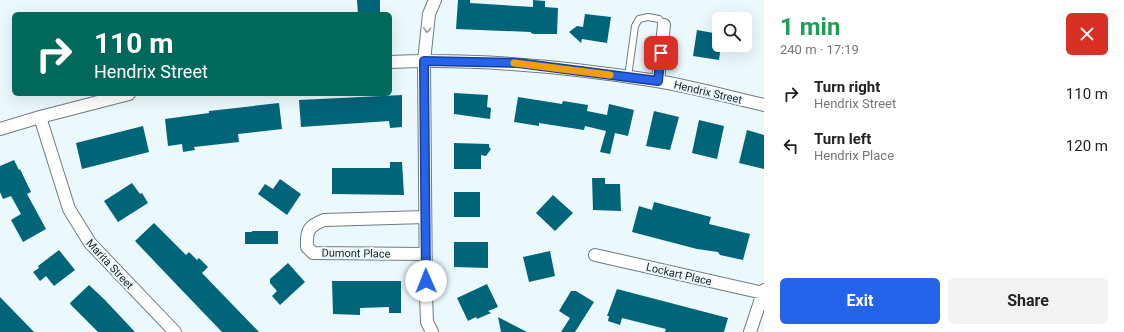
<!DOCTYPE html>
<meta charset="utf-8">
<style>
:root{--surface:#fff;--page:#f2f2f2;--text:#222;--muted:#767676;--accent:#2563eb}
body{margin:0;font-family:Roboto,sans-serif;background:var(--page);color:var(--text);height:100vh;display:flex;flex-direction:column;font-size:15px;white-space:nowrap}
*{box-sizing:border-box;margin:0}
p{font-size:13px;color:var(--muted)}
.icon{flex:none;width:22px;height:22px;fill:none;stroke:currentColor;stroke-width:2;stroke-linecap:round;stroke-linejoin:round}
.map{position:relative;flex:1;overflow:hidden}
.drawer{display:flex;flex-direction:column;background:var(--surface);width:360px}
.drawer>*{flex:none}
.guide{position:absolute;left:12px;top:12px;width:380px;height:84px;border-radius:6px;box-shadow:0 4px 16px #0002;background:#00695c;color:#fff;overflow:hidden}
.buttons{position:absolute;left:712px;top:12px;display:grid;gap:8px}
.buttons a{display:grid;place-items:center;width:40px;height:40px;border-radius:6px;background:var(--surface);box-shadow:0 4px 16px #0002;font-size:20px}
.pin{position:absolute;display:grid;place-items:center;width:34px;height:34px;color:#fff;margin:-17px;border-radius:8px;box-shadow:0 2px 6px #0006}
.me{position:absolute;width:44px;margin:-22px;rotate:359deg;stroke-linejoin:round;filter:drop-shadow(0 0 3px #0008)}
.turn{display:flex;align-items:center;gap:14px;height:84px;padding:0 16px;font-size:18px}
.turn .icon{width:52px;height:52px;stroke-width:2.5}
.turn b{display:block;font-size:28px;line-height:34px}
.round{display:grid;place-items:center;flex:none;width:42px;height:42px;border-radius:6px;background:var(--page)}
.summary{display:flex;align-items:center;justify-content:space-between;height:68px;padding:0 16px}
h1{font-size:24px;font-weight:700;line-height:30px;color:#1e9e55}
.primary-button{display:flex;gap:8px;margin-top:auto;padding:8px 16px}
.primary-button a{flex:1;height:46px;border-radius:6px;background:var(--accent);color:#fff;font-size:16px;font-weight:700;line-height:46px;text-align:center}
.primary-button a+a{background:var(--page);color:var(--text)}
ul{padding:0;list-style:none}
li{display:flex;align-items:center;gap:12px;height:52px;padding:0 16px}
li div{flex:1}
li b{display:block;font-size:15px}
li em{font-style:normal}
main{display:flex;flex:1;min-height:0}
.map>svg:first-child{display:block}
.building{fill:#01657a}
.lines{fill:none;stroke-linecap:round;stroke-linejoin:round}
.service-casing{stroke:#6f7b7e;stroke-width:8}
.minor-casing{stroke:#6f7b7e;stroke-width:14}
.service{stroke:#fff;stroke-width:6}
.minor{stroke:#fff;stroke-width:12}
.oneway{stroke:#999b9c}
.route-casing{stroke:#184099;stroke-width:10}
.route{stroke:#2563eb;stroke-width:7}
.slow{stroke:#f59e0b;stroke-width:7}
.labels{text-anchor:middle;stroke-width:4;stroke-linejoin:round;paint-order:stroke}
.street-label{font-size:11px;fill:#1c2022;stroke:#ebf9fd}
</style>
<main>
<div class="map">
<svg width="764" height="332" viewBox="0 0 764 332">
<rect width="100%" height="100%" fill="#ebf9fd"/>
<path class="building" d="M357 0H380V14H358Z
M458 0H470V3L533 7V0L545 1V7L558 8 557 34H534L531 33V32L456 29Z
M585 14 611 17 607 43 582 39 581 43 569 32 577 26 583 27Z
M697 30 719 34V45H721L719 60 693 56Z
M454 93 488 95 487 107 491 108 490 119 454 114Z
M402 95V127L390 128 389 121 301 127 299 100Z
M518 97 562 104 563 101 588 105 587 111 607 115 609 104 634 110 628 136 615 133 610 154 600 152 606 131 585 126 584 130 539 123V126L514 122Z
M279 103 282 129 238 134 239 142 194 147 195 150 183 152 182 144 168 146 165 119 209 113V111Z
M654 111 679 117 670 150 646 146Z
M699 120 724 126 717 159 692 153Z
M143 126 149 152 82 169 76 143Z
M747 130 764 135V169L739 163Z
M454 143 489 144V147L491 149 486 156 481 155V169H454Z
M14 160 19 170 20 169 31 192 27 194 46 229 23 242 11 220 21 214 11 196 3 199 0 192V166Z
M390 162H402L404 195 332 194V168H390Z
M592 178H605V184H620L621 211 593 210Z
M280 179 301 194 287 215 258 194 265 184 273 189Z
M132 183 140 194 142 193 148 203 118 222 104 201Z
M454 192H480V217H454Z
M553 195 573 213 555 231 536 213Z
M654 202 711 217 709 224 750 234 743 260 720 255 718 252 697 249 632 232 639 206 652 210Z
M154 223 186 255 189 252 197 260 199 258 208 267 202 273 259 332H222L174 282 135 241Z
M252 231H278V244H245V232H252Z
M454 242H488V268L454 267Z
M59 250 75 270 54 286 46 276 40 281 33 272 39 268 38 266Z
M550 251 555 276 529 282 523 257Z
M288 263 305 282 280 305 272 296 277 291 270 283V279Z
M332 281H401V313H389V307L360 308V315L333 314Z
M487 284 498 307 488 311 491 313 477 319 476 317 468 321 457 298Z
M89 285 104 299 135 332H98L71 305 70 303Z
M617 289 728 318 724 332H665L666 329 622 318 620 325 608 321 609 316H607Z
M571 291H576L594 302 575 332H561L570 318 559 311Z
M0 297 34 332H0Z
M498 317 527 332H501Z"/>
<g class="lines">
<defs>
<path id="service" d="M628 77 635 26 639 19 648 17 659 19 664 25"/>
<path id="minor" d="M390 62C479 58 569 67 657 81 693 87 729 97 764 105
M658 81 664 25
M40 117 69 209 90 243 175 332
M0 129 40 117 129 94
M425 217 324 220C309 226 306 230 307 247L313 253 425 254
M595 255 763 293
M432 332 427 322 426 295 424 61 429 14 435 0
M750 332 764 290"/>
</defs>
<use href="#service" class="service-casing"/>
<use href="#minor" class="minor-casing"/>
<use href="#service" class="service"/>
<use href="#minor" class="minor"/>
</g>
<defs><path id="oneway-chevron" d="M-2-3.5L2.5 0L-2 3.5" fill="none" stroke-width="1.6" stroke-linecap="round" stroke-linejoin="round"/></defs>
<use class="oneway" href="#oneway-chevron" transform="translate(427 30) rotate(96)"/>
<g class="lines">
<defs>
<path id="route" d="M426 281 424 61 518 63 658 81 661 53"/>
</defs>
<use href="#route" class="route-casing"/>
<use href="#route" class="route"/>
<path class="slow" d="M514 63 610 75"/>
</g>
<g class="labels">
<g class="street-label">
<text transform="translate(708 92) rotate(13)" y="4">Hendrix Street</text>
<text transform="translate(356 253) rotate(1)" y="4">Dumont Place</text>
<text transform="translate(110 264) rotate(47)" y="4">Marita Street</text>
<text transform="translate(679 274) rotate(13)" y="4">Lockart Place</text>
</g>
</g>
</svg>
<div class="buttons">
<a><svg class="icon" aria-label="search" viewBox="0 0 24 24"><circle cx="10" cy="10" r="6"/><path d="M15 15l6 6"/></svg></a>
</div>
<div class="pin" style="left:661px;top:53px;background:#d93025"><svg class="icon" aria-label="arrive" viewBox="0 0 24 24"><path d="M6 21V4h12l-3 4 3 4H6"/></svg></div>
<svg class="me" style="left:426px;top:281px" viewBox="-20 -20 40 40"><circle r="19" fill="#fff"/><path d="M0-13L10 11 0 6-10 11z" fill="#2563eb"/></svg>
<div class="guide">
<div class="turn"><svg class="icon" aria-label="right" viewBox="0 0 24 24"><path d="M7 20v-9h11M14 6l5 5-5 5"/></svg><div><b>110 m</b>Hendrix Street</div></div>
</div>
</div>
<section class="drawer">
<div class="summary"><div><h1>1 min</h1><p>240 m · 17:19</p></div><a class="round" style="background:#d93025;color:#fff"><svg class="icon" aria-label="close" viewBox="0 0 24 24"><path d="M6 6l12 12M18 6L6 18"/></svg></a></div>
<ul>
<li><svg class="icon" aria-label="right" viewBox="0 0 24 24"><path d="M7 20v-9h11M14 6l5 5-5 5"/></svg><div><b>Turn right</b><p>Hendrix Street</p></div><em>110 m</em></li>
<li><svg class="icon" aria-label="left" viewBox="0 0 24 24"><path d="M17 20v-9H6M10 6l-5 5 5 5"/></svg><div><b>Turn left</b><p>Hendrix Place</p></div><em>120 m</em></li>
</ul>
<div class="primary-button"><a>Exit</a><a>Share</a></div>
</section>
</main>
